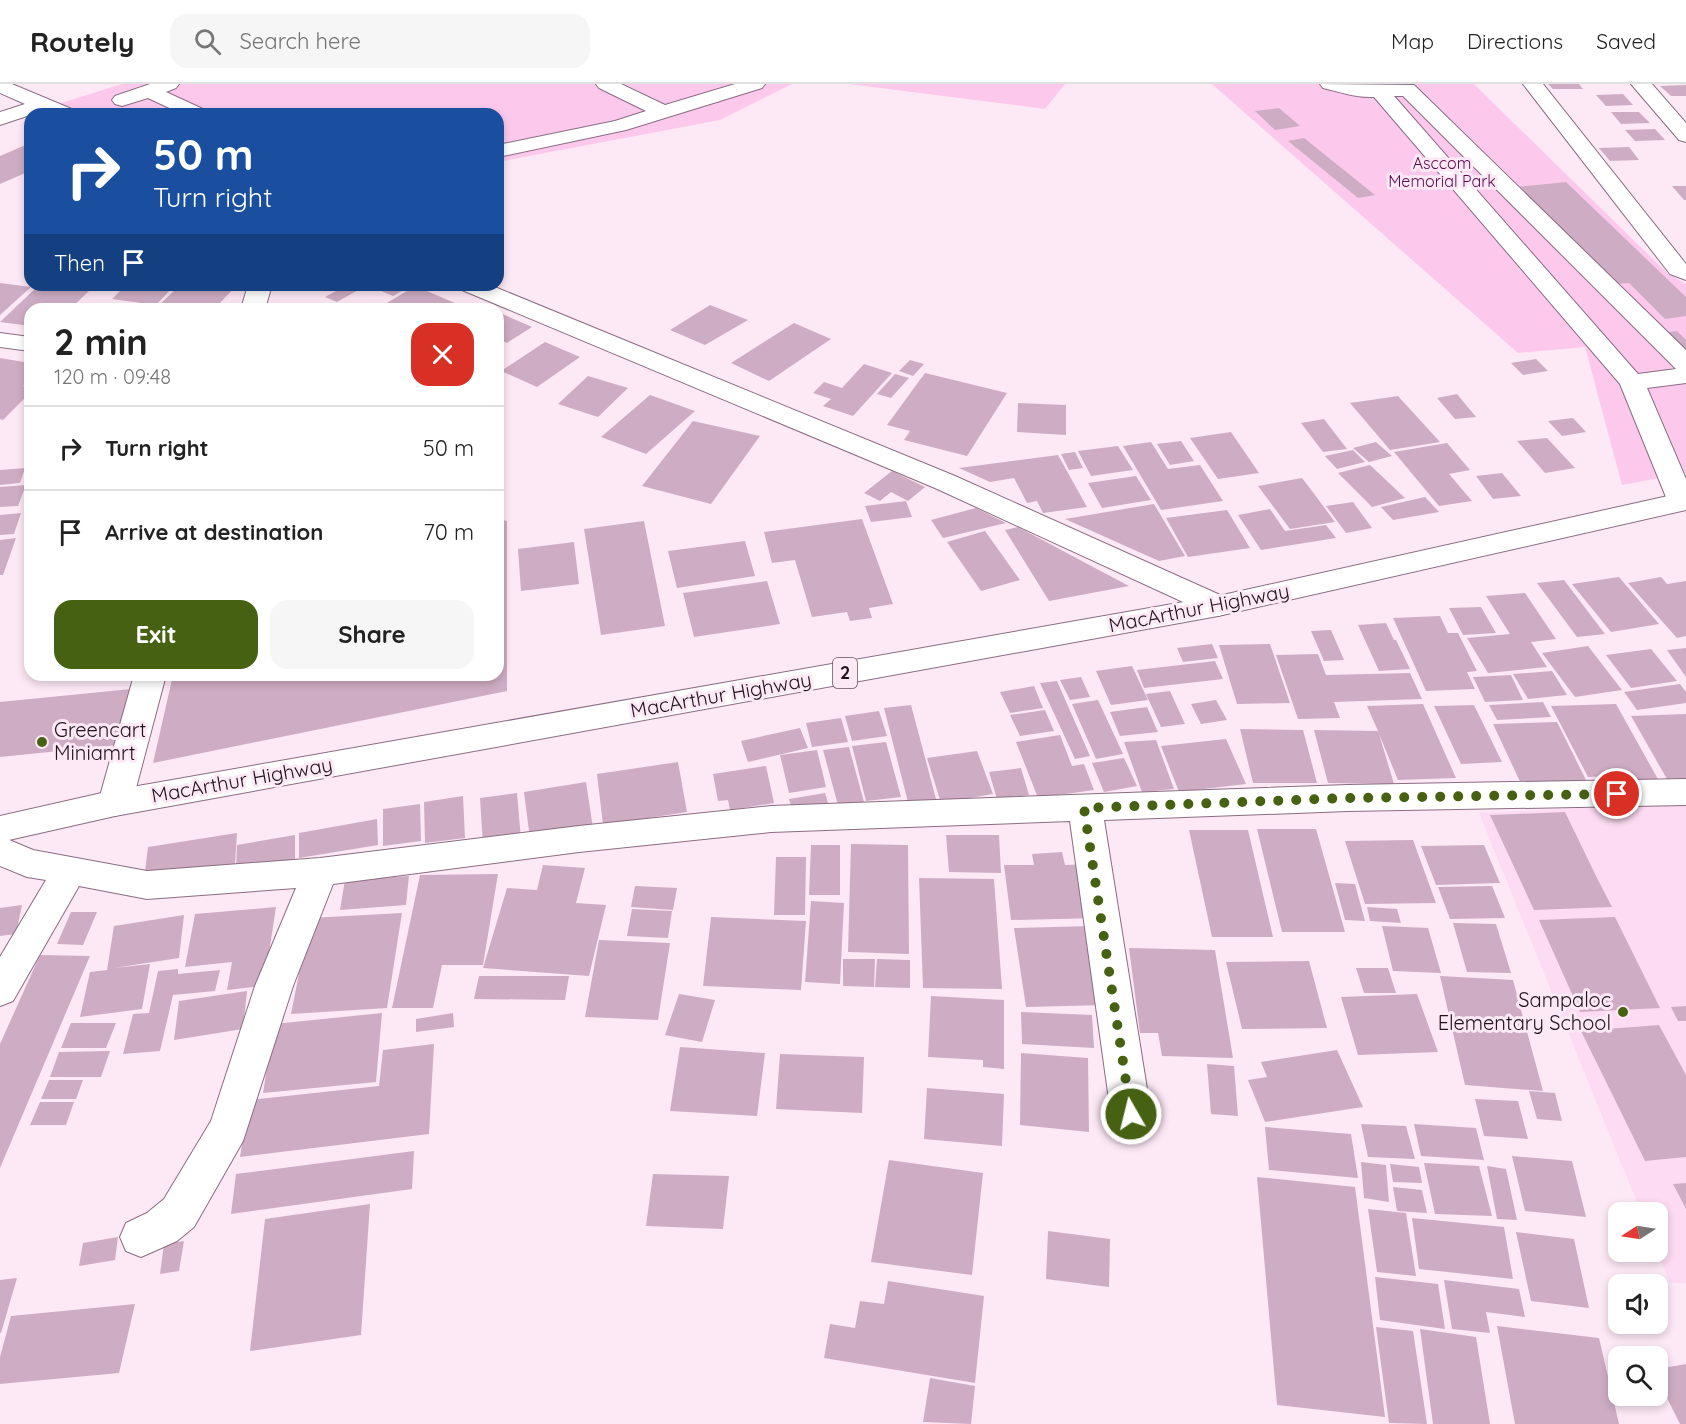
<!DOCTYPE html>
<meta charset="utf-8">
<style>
:root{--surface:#fff;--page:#f6f6f6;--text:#222;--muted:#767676;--line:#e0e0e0;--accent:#466112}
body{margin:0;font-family:Quicksand,sans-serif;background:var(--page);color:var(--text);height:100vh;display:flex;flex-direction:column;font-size:22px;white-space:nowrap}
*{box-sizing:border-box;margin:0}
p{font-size:20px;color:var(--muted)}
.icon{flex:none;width:33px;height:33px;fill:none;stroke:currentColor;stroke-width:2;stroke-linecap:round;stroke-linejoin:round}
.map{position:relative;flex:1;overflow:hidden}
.sheet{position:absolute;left:24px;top:219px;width:480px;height:378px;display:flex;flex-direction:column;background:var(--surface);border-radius:18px;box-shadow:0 3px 9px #0003}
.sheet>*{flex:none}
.banner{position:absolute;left:24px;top:24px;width:480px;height:183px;border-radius:18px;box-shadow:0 3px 9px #0003;background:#1a4fa0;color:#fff;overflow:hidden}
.needle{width:39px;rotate:258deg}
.tools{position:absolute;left:1608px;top:1118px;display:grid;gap:12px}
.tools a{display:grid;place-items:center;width:60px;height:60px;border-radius:12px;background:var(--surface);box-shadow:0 3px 9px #0003;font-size:30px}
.pin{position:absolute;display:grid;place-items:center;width:51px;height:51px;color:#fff;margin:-26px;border:3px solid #fff;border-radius:50%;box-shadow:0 2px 6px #0007}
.me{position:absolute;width:66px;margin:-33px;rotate:352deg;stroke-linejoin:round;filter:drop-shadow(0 0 4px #0008)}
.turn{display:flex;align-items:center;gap:21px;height:126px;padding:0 30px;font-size:27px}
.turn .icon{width:78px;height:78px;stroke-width:2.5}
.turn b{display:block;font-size:42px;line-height:51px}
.then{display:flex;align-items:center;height:57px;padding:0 30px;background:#0003;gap:12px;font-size:22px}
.round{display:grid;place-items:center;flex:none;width:63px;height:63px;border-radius:18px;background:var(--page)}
.summary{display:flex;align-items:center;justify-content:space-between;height:102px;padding:0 30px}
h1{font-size:36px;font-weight:700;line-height:45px}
.cta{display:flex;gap:12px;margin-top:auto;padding:12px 30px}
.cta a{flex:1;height:69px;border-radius:18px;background:var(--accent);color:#fff;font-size:24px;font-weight:700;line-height:69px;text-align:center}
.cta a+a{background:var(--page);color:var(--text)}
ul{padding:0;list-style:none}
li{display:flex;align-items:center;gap:18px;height:84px;padding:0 30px;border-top:2px solid var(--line)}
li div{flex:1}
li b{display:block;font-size:22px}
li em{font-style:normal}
header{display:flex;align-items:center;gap:36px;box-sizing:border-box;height:84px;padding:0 30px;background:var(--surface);border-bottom:2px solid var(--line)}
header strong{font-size:28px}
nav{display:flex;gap:33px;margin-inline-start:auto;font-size:21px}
.search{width:420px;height:54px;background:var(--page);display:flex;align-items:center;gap:15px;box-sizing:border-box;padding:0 21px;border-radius:18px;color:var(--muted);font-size:22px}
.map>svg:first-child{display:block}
.built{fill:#fddbf2}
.green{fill:#fcc9ed}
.building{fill:#ceadc4}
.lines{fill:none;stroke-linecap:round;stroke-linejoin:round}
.minor-casing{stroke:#8b6c82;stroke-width:2}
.highway-casing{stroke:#8b6c82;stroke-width:2}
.minor{fill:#fff;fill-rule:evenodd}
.highway{fill:#fff;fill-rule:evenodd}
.route{stroke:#466112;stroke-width:10;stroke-dasharray:0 18}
.poi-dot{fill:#466112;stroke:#fde8f6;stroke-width:2}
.labels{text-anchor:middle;stroke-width:6;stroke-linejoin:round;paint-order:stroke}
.far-park-label{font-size:16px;fill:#5b084c;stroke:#fde8f6}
.shield{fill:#fde8f6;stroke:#61525d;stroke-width:1.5}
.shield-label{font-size:18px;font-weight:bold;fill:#1e121b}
.street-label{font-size:20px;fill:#1e121b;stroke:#fde8f6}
.poi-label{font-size:20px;fill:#1e121b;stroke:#fde8f6;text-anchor:start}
</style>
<header>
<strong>Routely</strong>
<div class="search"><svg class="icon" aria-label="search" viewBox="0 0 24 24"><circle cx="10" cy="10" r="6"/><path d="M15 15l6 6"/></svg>Search here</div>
<nav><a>Map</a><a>Directions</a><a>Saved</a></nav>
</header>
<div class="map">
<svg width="1686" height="1340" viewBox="0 0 1686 1340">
<rect width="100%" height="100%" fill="#fde8f6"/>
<path class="built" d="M1686 719V1199H1670L1657 1167 1658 1128H1641L1479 729Z"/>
<path class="green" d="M122 0H792L720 36 498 78V30H82L58 20Z
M849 0H1065L1045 25Z
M1212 0H1474L1667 189 1686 200V389L1622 401 1585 263 1518 269Z"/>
<path class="building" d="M1548 0H1579L1583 5H1553Z
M1686 1V12H1671L1660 2Z
M1623 10 1633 21 1606 22 1596 11Z
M1279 24 1300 42 1275 46 1255 27Z
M1611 28H1639L1650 39 1621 40Z
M1655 45 1665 56 1635 57 1625 46Z
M1304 54 1375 111 1358 114 1288 57Z
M30 59V87L0 100V72Z
M1629 63 1639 76 1610 77 1599 64Z
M1566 98 1686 213V232L1665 235 1629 199 1613 200 1517 103Z
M1672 102H1686V116H1684Z
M0 199 31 203 0 231Z
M39 201 90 206 70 225H30V242L0 238Z
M126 201H175L156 221 112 215Z
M180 201H237L218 221 238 225H155Z
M347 201H367L337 218 325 213Z
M375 201H412L393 212 372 203Z
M415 202 448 216 469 225H377Z
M710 221 748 236 705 261 670 246Z
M498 228 532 243 507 259 498 255Z
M794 239 831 255 769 297 731 279Z
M1677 247 1686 256V264L1676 265 1659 249Z
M545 258 580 273 537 303 501 287Z
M0 274 30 279V295L23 302 30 303V309L3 336 0 335Z
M1536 275 1548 287 1523 291 1511 279Z
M910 276 924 280 913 292 899 287Z
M864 280 892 289 853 332 823 322 831 315 813 309 824 298 842 304Z
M925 289 1007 309 967 372 904 356 910 347 887 341Z
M895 290 909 294 891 314 877 310Z
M588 292 628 304 598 333 558 320Z
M1457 310 1476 333 1455 335 1437 314Z
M650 311 695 327 646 370 601 353Z
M1398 312 1440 358 1390 366 1350 319Z
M1018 319 1066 321V351L1017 348Z
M1573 334 1586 348 1562 352 1548 337Z
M1324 335 1347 365 1323 368 1301 339Z
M693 337 760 352 711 420 642 402Z
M1231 348 1259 389 1218 395 1190 354Z
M1547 354 1575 384 1545 389 1517 357Z
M1181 357 1194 377 1170 381 1157 360Z
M1151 358 1168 385 1200 381 1223 417 1161 426 1123 362Z
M1376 358 1392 372 1369 378 1353 364Z
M1447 359 1470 386 1449 390 1472 417 1439 422 1394 368Z
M1118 362 1133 386 1091 392 1078 367Z
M1353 366 1365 378 1337 385 1325 372Z
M1075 368 1083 384 1069 386 1061 370Z
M1058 371 1087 423 1043 429 1037 417 1027 419 1014 394 990 398 959 384Z
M1370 381 1405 414 1372 423 1338 389Z
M25 384 20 399 0 401V386Z
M892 387 925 403 908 417 891 408 880 417 864 409Z
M1502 389 1521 412 1493 415 1476 392Z
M1136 392 1151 416 1102 424 1088 399Z
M1302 394 1315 411 1335 438 1290 445 1258 402Z
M26 401 18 422 0 423V403Z
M1425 413 1439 428 1393 436 1381 423Z
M906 417 912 433 871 438 865 422Z
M1353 418 1372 444 1346 449 1326 422Z
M1154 420 1185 472 1159 477 1065 435Z
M976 424 1006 439 943 454 931 436Z
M1270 425 1285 447 1326 441 1336 454 1261 466 1238 431Z
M1227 426 1250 464 1188 473 1166 434Z
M21 429 14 450 0 451V431Z
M498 435 507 437V607L153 679 173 591H498Z
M862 435 893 520 869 524 872 534 850 537 847 528 812 533 795 476 772 479 764 448Z
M644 437 665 542 601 551 584 445Z
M1018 443 1095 484 1129 502 1049 517 1005 446Z
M985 447 1020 496 981 507 947 458Z
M16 454 3 491H0V456Z
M745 457 755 492 677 504 668 467Z
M574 458 579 500 521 507 518 465Z
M1619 493 1659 540 1611 548 1572 500Z
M1661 493 1667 500 1686 497V552L1677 554 1628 499Z
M1564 496 1605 550 1577 553 1537 499Z
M767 497 780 540 694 553 683 509Z
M1525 509 1556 555 1531 558 1547 583 1488 589 1467 554 1510 550 1486 512Z
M1481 523 1496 549 1463 551 1449 524Z
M1440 532 1448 549H1458L1477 587 1467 588 1475 605 1426 607 1393 534Z
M1386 539 1394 556H1396L1410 585 1379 587 1358 541Z
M1331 546 1344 576 1324 577 1311 547Z
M1212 560 1218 574 1183 578 1177 564Z
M1270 560 1290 619 1237 620 1219 561Z
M1588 562 1622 606 1575 613 1542 569Z
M1686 564V593L1667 566Z
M1651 565 1677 597 1631 604 1606 571Z
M1318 570 1326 591 1410 589 1422 615 1334 618 1340 634 1298 635 1276 571Z
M1215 577 1223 595 1144 604 1137 586Z
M1132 582 1148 616 1111 621 1096 587Z
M1552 587 1567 611 1528 615 1513 590Z
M1511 591 1523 616 1485 618 1473 593Z
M1081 593 1090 613 1070 616 1060 596Z
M1057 597 1090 672 1075 675 1040 599Z
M1680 600 1686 608V619L1637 626 1624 608Z
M1034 602 1043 624 1010 629 1000 608Z
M131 605 118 661 0 673V618Z
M1170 607 1185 640 1161 643 1146 610Z
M1098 616 1123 670 1096 675 1072 620Z
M1216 616 1227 636 1201 640 1191 620Z
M1543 618 1551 633 1497 636 1489 621Z
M1423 620 1456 694 1398 696 1379 650 1394 700 1328 699 1314 646 1378 647 1367 622Z
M1616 620 1659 697 1637 698 1633 691 1588 693 1551 622Z
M911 621 936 715 908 718 884 624Z
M1474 621 1502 678 1461 680 1434 622Z
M1147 623 1158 648 1120 652 1110 628Z
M1045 626 1054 647 1020 652 1010 631Z
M879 627 887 652 852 657 845 632Z
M1686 630V694L1667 695 1631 632Z
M841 634 848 658 812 663 806 639Z
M1557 638 1589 702 1523 704 1493 640Z
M800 644 808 664 748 678 741 657Z
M1240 645 1303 646 1317 699H1253Z
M1060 651 1072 682 1084 680 1094 706 1038 714 1016 658Z
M1226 655 1246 700 1179 708 1161 662Z
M1156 656 1174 705 1142 708 1124 658Z
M886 658 901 713 866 717 852 662Z
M849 663 864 718 838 721 823 666Z
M817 666 826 703 789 709 780 671Z
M977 667 993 710 941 719 927 674Z
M1124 674 1137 702 1104 708 1092 679Z
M678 678 687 728 603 741 597 690Z
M766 682 774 719 730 726 728 716 718 717 713 690Z
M1021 684 1029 711 997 715 989 688Z
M586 698 593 744 530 755 524 708Z
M517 709 521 755 483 761 480 714Z
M825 709 829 722 793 727 789 715Z
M463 712 465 754 425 759 424 718Z
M420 720 421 757 383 762V725Z
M1565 728 1597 794 1612 823 1534 826 1490 731Z
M377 735 378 761 299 774V749Z
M1257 745H1316L1345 848H1282Z
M1189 746H1248L1273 853H1212Z
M237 749 235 781 144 796 148 763Z
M295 751V776L236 787 237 761Z
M946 751H999L1001 789 949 788Z
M1413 756 1436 819 1365 820 1345 757Z
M851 760 908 761 909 870 848 868Z
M811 761H840V811H809Z
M1484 761 1500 799 1436 801 1421 762Z
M1062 768 1065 781 1090 780 1100 834 1011 836 1004 781H1034L1032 770Z
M776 773H806L805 831H774Z
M543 781 585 784 576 819 606 821 589 892 483 884 507 804 537 806Z
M498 790 483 881H442L433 924H392L420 791Z
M409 792 406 821 340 826 345 796Z
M919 794 994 795 1002 905 923 904Z
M1335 799 1355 800 1365 837 1345 836Z
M635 802 677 804 673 826 631 823Z
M1492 802 1505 834 1450 835 1438 803Z
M811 817 844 819 840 900 805 898Z
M22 821 16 850 0 852V824Z
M276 823 264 902 227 906 232 878 185 883 195 830Z
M1367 823 1397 825 1401 839 1370 837Z
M632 825 672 827 668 854 627 852Z
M71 828H97L83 861 57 860Z
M402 829 387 924 291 930 310 834Z
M184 831 179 874 114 884 150 880 142 925 80 933 90 888 107 886 114 842Z
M711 833 806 837 801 906 703 902Z
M1615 833 1660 924 1580 928 1539 836Z
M1453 839 1496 840 1511 889 1467 888Z
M1092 842 1106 921 1026 923 1014 844Z
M1382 842 1428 844 1441 889 1393 887Z
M599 856 670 859 658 936 585 933Z
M1129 864 1215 866 1233 974 1162 972 1158 949H1140Z
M40 871 90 872 0 1084V960Z
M843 875H875L874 903 843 902Z
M877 875 910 876V904L875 903Z
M1309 877 1327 944 1242 945 1226 878Z
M1356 884H1388L1396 909H1364Z
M178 885V890L220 886 215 907 173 911 160 967 123 970 133 930 149 929 158 887Z
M479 892H569L565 916 474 915Z
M1440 892 1513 896 1543 1007 1465 1001Z
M247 907 243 945 174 956 179 917Z
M679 910 715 916 702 958 665 951Z
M1417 910 1438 968 1358 971 1341 913Z
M931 912 1004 916V985L983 983V976L928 973Z
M1686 922V937H1678L1671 923Z
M1021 928 1092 931 1094 964 1022 960Z
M382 929 376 998 263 1009 274 940Z
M453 929 454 943 416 948V935Z
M71 939H116L106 964H61Z
M1659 941 1686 991V1073L1645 1077 1581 947Z
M434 960 429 1050 240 1073 249 1016 379 1002 383 966Z
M680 963 765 969 757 1032 670 1027Z
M1337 966 1363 1023 1265 1038 1248 996 1267 993 1261 978Z
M110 967 101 993H50L59 968Z
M1021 969 1088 974 1089 1048 1020 1041Z
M780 970 864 973 862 1029 776 1025Z
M1207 980 1234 982 1238 1032 1211 1030Z
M49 996H83L76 1015H41Z
M927 1004 1004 1010 1002 1062 924 1055Z
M1529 1007 1555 1009 1562 1037 1537 1035Z
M1475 1015 1518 1017 1528 1055 1484 1052Z
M40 1018H74L66 1041H30Z
M1361 1040 1406 1042 1415 1075 1368 1073Z
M1414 1040 1476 1044 1484 1076 1421 1072Z
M1265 1043 1351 1050 1358 1094 1269 1086Z
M414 1067 412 1105 231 1130 236 1090Z
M1512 1072 1572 1077 1586 1133 1525 1127Z
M889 1076 983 1089 972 1191 871 1178Z
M1361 1078 1386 1081 1389 1118 1364 1114Z
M1424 1079 1479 1082 1492 1132 1435 1130Z
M1390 1080 1419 1083 1422 1099 1393 1098Z
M1487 1082 1506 1085 1517 1136 1497 1135Z
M653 1090 729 1092 723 1145 646 1142Z
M1257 1093 1355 1103 1385 1333 1277 1321Z
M1686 1099V1125L1673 1100Z
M1393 1103 1422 1106 1427 1129 1397 1127Z
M370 1120 361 1251 250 1267 265 1135Z
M1368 1125 1406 1129 1416 1192 1377 1188Z
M1412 1134 1504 1143 1513 1195 1419 1185Z
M1048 1147 1110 1155 1109 1203 1046 1195Z
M1516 1148 1574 1155 1589 1224 1531 1217Z
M118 1153 115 1176 79 1182 83 1159Z
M184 1157 179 1187 160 1190 164 1160Z
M1375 1193 1438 1200 1445 1245 1380 1236Z
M17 1194 1 1249H0V1196Z
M1444 1196 1519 1205 1525 1233 1486 1228 1490 1249 1452 1245Z
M888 1197 984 1212 975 1299 824 1274 830 1240 855 1244 860 1217 884 1220Z
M135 1220 119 1289 0 1300V1273L11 1232Z
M1497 1242 1599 1254 1619 1340H1515Z
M1376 1243 1413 1247 1427 1340 1389 1339Z
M1420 1245 1476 1253 1490 1340H1433Z
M1686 1280V1340H1680L1658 1296V1285Z
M930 1294 975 1302 971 1340 923 1338Z"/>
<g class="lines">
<defs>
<path id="minor" d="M0 0H12L74 26 77 30H50L42 27 0 41V28L25 20 0 9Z
M150 0H179L176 4 166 8 205 26 208 30H182L148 14 122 22 115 20 112 16 115 12Z
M596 0H621L665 21 735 0H765L762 4 626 46 498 73V61L615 37 646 27 599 4Z
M1320 0 1414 1 1686 266V299L1647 304 1686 395V426L1672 424 1668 418 1620 300 1374 13C1357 14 1340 8 1323 4ZM1394 12H1403L1676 285 1638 290Z
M1523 0H1543L1686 180V196L1670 190Z
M1631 0H1652L1686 39V58L1679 56Z
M248 201H272L265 225H241Z
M458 201H490L955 392 1229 515 1233 522 1229 529 1218 532 1207 529 935 404 462 206Z
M0 249 30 253V267L0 263Z
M134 591H166L132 719 127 728 115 732 103 728 98 719Z
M1686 695V721L1348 727 1104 736 1151 1030 1145 1043 1131 1048 1117 1043 1111 1030 1070 737 771 748 579 768 333 800 293 902 243 1057 194 1143 177 1157 141 1173 126 1167 120 1153 126 1139 147 1129 164 1115 211 1037 255 902 296 804 147 815 79 802 13 917 0 922V873L46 796 27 793 0 782V752L33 766 147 787 320 774 579 742 771 722 1348 701Z"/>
<path id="highway" d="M1686 408V426L1218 532 115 732 0 758V732L115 706 1218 512Z"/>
</defs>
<use href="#minor" class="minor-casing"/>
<use href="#highway" class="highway-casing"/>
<use href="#minor" class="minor"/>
<use href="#highway" class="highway"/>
</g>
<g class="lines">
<path class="route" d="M1131 1030 1084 724 1348 714 1617 710"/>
</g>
<g class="poi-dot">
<circle cx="42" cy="658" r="6"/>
<circle cx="1623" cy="928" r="6"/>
</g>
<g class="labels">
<g class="far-park-label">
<text x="1442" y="85">Asccom<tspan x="1442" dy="18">Memorial Park</tspan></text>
</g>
<rect class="shield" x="833" y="574" width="24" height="30" rx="4.5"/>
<g class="shield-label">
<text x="845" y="595">2</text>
</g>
<g class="street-label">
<text transform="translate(1199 524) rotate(-11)" y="7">MacArthur Highway</text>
<text transform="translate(721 611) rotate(-10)" y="7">MacArthur Highway</text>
<text transform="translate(242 696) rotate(-10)" y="7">MacArthur Highway</text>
</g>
<g class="poi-label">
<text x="54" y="653">Greencart<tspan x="54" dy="23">Miniamrt</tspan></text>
<text x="1611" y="923" text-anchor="end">Sampaloc<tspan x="1611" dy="23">Elementary School</tspan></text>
</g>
</g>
</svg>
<div class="tools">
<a><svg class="needle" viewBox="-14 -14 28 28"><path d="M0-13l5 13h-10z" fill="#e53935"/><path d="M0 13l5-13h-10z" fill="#767676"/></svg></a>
<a><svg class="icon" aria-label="sound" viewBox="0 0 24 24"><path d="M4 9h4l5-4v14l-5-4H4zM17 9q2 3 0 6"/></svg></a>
<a><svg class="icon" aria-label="search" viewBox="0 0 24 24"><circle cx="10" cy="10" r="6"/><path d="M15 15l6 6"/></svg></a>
</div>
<div class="pin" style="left:1617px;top:710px;background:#d93025"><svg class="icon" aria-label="arrive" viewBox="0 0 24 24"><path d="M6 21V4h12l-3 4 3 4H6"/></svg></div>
<svg class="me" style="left:1131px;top:1030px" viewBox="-20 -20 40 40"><circle r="17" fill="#466112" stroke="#fff" stroke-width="3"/><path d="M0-11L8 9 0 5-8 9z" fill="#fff"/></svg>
<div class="banner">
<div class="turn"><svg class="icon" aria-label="right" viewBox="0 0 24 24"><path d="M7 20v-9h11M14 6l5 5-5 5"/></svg><div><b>50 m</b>Turn right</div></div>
<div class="then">Then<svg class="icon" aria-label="arrive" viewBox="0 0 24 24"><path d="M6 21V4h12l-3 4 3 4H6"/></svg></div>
</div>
<section class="sheet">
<div class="summary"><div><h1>2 min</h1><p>120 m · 09:48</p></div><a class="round" style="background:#d93025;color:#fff"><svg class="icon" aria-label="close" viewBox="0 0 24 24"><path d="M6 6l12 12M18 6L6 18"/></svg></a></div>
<ul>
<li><svg class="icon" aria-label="right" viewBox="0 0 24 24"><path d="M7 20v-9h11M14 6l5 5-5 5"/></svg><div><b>Turn right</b></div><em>50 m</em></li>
<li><svg class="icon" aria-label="arrive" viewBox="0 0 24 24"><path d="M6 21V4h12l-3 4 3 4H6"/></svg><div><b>Arrive at destination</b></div><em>70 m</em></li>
</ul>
<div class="cta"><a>Exit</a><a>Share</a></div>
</section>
</div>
